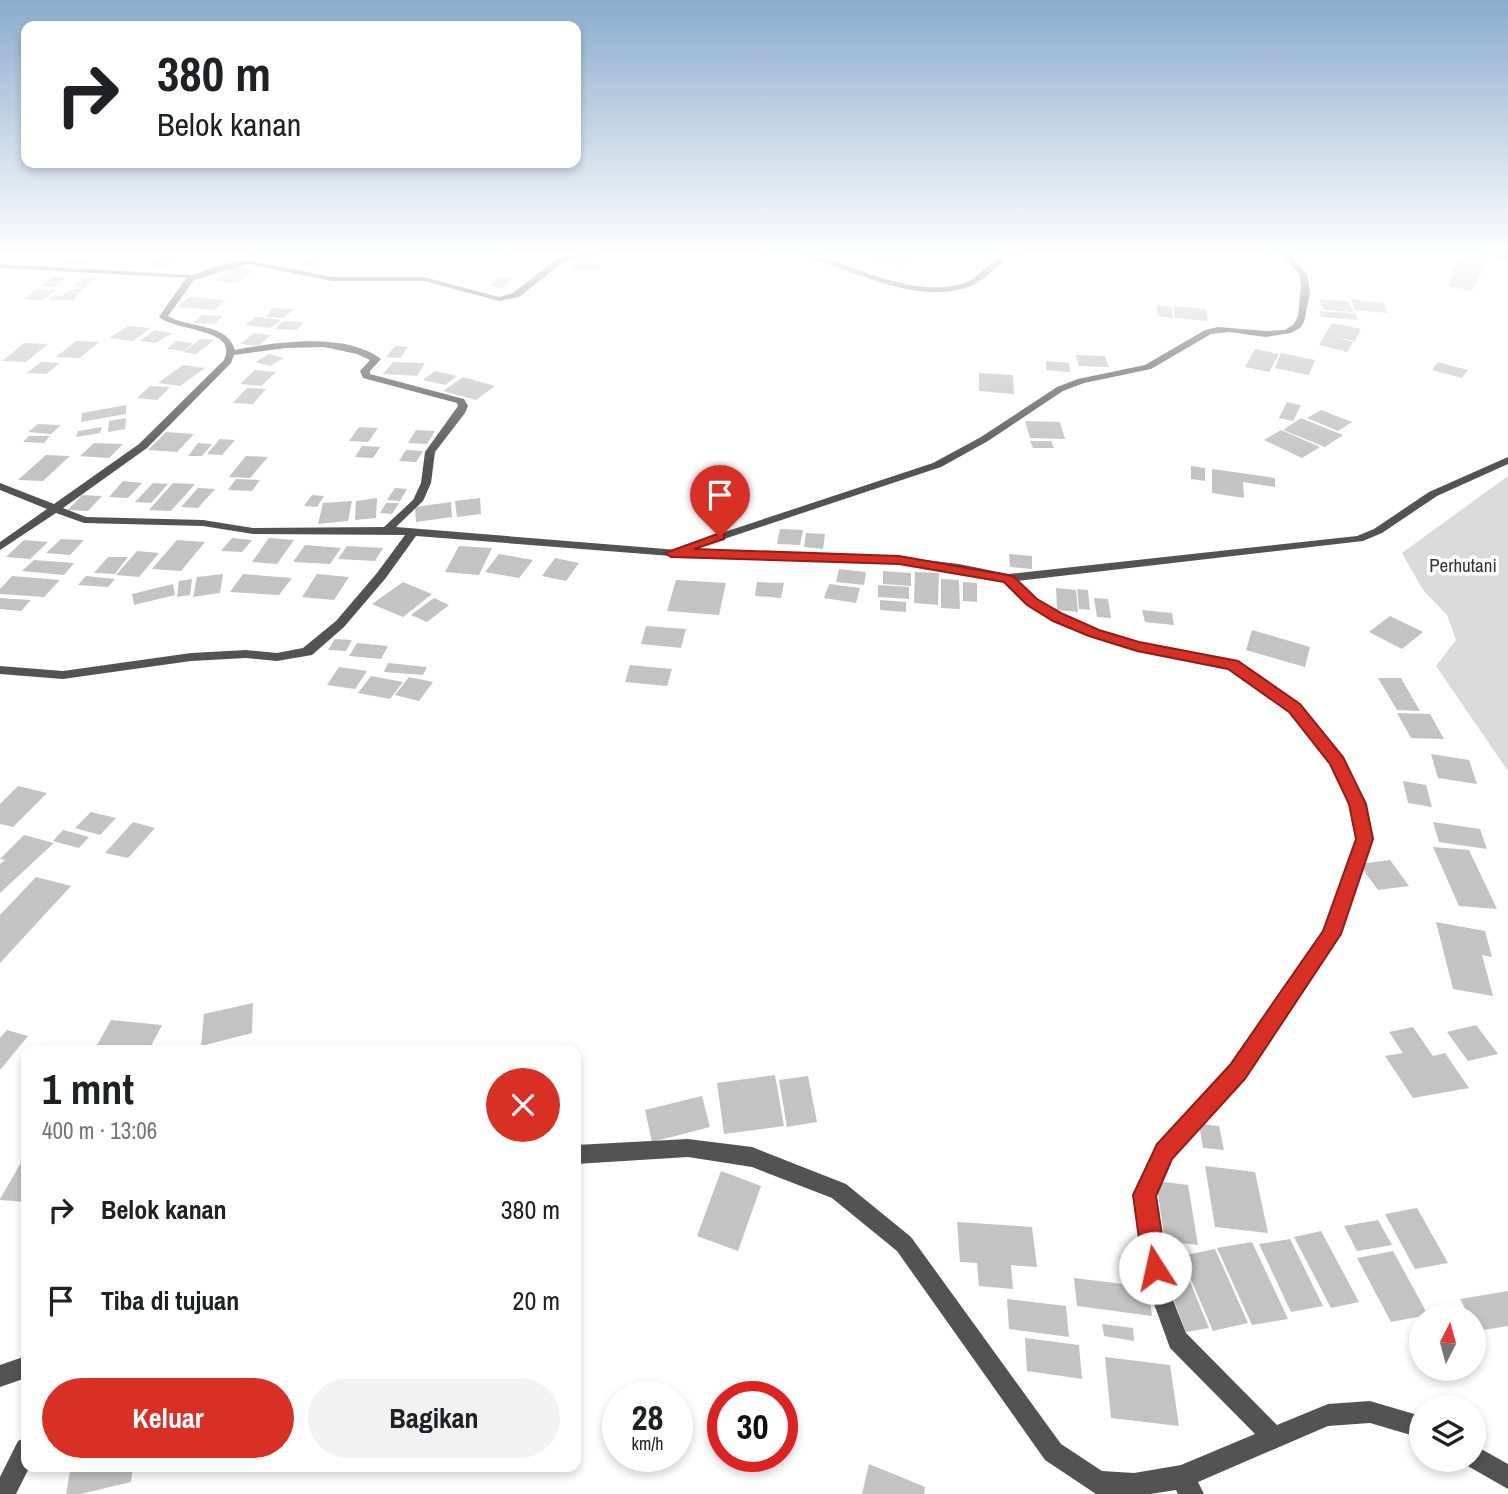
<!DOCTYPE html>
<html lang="id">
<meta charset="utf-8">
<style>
:root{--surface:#fff;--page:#f2f2f2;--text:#202124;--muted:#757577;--accent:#d93025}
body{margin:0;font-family:"Archivo Narrow",sans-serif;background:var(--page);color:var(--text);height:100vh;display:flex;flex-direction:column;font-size:26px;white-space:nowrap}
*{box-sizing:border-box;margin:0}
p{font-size:23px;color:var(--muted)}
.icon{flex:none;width:38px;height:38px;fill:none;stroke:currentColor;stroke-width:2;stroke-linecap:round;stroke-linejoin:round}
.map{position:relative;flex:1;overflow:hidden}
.panel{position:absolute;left:21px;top:1045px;width:560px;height:427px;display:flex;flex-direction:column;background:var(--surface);border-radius:14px;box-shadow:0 4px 10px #0003}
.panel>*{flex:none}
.hud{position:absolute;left:21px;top:21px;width:560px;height:147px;border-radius:14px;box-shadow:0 4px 10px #0003;background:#fff;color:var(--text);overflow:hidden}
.needle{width:46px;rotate:6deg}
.controls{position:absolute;left:1409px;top:1304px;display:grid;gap:14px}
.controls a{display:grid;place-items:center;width:77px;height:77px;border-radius:50%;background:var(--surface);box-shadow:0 4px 10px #0003;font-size:35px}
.speed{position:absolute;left:602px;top:1381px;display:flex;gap:14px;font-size:35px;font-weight:700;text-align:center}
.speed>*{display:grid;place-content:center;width:91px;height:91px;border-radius:50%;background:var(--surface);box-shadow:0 4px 10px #0003;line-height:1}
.speed small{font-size:18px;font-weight:400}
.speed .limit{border:10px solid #d22;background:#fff;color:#111}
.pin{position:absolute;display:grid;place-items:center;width:60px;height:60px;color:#fff;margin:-72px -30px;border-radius:50% 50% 50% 0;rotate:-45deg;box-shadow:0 0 7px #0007}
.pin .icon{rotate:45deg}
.me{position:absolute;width:77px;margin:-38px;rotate:350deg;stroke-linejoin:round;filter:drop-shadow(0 0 5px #0008)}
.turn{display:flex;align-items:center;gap:24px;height:147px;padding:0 21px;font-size:32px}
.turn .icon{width:91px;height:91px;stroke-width:2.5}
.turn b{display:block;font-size:49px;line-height:60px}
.round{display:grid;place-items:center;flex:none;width:74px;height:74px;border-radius:37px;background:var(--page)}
.head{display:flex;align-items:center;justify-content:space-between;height:119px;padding:0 21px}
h1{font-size:42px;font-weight:700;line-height:52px}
.action{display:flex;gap:14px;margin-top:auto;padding:14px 21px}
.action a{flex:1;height:80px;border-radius:42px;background:var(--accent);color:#fff;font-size:28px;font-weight:700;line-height:80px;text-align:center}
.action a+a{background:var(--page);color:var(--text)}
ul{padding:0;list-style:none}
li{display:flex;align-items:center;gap:21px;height:91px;padding:0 21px}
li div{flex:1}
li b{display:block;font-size:26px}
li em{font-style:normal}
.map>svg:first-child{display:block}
.green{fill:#dadada}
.building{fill:#c3c3c3}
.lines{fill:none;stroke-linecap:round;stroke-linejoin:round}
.minor{fill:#535353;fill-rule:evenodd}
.route{fill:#d93025;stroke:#8d1f18;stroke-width:2}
.labels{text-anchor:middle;stroke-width:7;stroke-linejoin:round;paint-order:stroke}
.park-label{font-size:19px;fill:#313131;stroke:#fff}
</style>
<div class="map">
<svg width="1508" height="1494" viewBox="0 0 1508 1494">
<rect width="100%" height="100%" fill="#fff"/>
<path class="green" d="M1508 476V771L1436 666 1456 640 1447 615 1423 590 1402 553Z"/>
<path class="building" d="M871 254H909L916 255 902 266 865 258Z
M1460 254 1489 257 1472 291 1448 286 1454 273 1450 272Z
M166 255 179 256 162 267 149 266Z
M309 256 325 258 314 266 298 265Z
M69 258H92L86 264H62Z
M574 263 602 264 599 270 571 269Z
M235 267 256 269 236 283 214 281Z
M52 277H66L55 287 40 286Z
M499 277 512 278 503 288 489 286Z
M83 278H96L85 288 72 287Z
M37 289 57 290 43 300 23 299Z
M70 289H84L73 300H48L54 295 62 296Z
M190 297 226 300 214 310 177 307Z
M1319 299 1348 301 1353 312 1324 310Z
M1351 299 1384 303 1388 313 1355 310Z
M1157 305 1172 307 1173 318 1158 316Z
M1173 306 1206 309 1208 321 1175 318Z
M273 308 294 309 283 318 266 317Z
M1319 311 1355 313 1358 320 1321 317Z
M202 315 223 316 214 324 193 323Z
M256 317 266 318 281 320 270 328 245 325Z
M283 321 304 322 297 330 275 329Z
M1332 323 1361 329 1355 341 1334 337 1353 342 1347 352 1319 345Z
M128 326 151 328 133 341 109 338Z
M155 330 172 333 156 343 139 341Z
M254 333 271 335 258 346 240 344Z
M201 339 214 340 196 354 183 352Z
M76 341 99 342 80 358 56 357Z
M176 341 193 343 184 351 167 349Z
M24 343 48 344 26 362 2 361Z
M395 346 408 347 400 358 386 357Z
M1255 349 1279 354 1269 372 1245 367Z
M1281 353 1315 360 1309 375 1275 368Z
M269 354 284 358 270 366 255 362Z
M1076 355 1105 356 1109 367 1079 366Z
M1046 361 1069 363 1070 372 1046 370Z
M41 362 60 363 46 374 27 373Z
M393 362 425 363 417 376 383 374Z
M1438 362 1468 370 1462 378 1432 370Z
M183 365 205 368 180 386 158 383Z
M255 370 276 372 261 386 240 384Z
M435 371 457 376 445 385 423 380Z
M979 373 1013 375 1014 394 979 391Z
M463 377 495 386 476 400 443 391Z
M150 386 170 387 157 400 137 398Z
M247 388 266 389 253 404 233 403Z
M1287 402 1301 405 1293 421 1279 418Z
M126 405V414L81 422 82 413Z
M1321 410 1352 422 1338 431 1307 418Z
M126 418 125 429 108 432 109 421Z
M1301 418 1343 435 1325 447 1283 430Z
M1025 421 1060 422 1065 439 1030 438Z
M38 424 61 425 51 434 28 432Z
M102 427 100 433 76 437 78 431Z
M359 427 378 428 368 442 349 441Z
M416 430 435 431 427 444 408 443Z
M1281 430 1320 447 1302 458 1264 440Z
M166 432 194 434 177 452 148 450Z
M29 436H50L44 443 23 442Z
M220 439 235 440 222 455 207 454Z
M1030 441H1051L1054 448H1033Z
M94 443 123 444 109 458 80 456Z
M198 443 212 444 202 456H188Z
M362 446 380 447 373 458 355 457Z
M406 450 423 451 416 462 399 461Z
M46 455 70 456 43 481 18 480Z
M246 456 268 457 250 478 229 477Z
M1191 466 1205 468V481L1191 479Z
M1212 469 1275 478V487L1243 482 1244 498 1212 493Z
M236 479 260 480 252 491 228 490Z
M123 481 142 483 128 498 109 497Z
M153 483 168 484 151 503 135 502Z
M173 483 195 484 171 511 149 510Z
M198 488 215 489 198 508 181 507Z
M395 488 407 489 400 501 387 500Z
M82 495 102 496 88 511 68 510Z
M312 495 324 496 317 507 304 506Z
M377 498 376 518 355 520 356 501Z
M480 498 481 514 457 517 455 501Z
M352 501 348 521 318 524 323 503Z
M451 502 452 517 416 522 415 507Z
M386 503H399L392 514 380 513Z
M780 529 803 530 800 545 777 544Z
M806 533 825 534 823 549 804 547Z
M232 538 252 540 242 552 221 551Z
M269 538 294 540 277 564 252 562Z
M61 539 84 540 70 555 46 553Z
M24 540 48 542 30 559 6 557Z
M177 540 205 542 181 571 152 569Z
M305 545 341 548 330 564 293 562Z
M347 546 383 548 375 561 338 559Z
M459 546 492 548 479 575 445 572Z
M137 551 159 553 139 577 116 575Z
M499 554 533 560 519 578 485 572Z
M1009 554 1032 556V569L1010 567Z
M108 557H128L115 574 94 573Z
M555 558 579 563 566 581 542 576Z
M34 560 74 563 64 575 22 571Z
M839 569 866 572 864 585 836 582Z
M883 571 911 573V586L883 584Z
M915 572 939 573 938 605 914 603Z
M223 574 220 593 193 597 197 577Z
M243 574 292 578 279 595 230 592Z
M317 574 349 577 334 600 302 597Z
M12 576 60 580 44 597 0 594V589Z
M86 576 115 579 108 587 78 585Z
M192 579 190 595 177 597 179 581Z
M941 579 959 580 960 609 941 608Z
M676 580 726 583 719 615 667 611Z
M403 582 432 594 403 617 372 604Z
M757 582 784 583 781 598 755 596Z
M963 582 977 583V602L963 601Z
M173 584 175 595 134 605 132 594Z
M829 584 860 588 856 603 824 598Z
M878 585 909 587V599L878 597Z
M1056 588 1076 590 1078 612 1057 610Z
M1077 589 1088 590 1090 610 1079 609Z
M0 598 31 600 21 611 0 609Z
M434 598 449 605 427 622 411 615Z
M1094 598 1108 599 1111 618 1097 617Z
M880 600 906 602V612L880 610Z
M1142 610 1172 613 1174 625 1145 622Z
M1390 616 1423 632 1402 649 1369 632Z
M646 626 686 629 681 648 641 644Z
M1252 630 1310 647 1305 667 1246 650Z
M335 639 352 640 346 651 328 650Z
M357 643 388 646 381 659 349 656Z
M388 663 427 667 423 675 384 672Z
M630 665 672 669 667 686 625 682Z
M339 667 367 671 355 689 327 685Z
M371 676 403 682 390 699 358 693Z
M409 677 433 682 419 701 395 695Z
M1378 678H1401L1420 711 1397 710Z
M1397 713 1430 714 1444 739 1411 738Z
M1431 754 1469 760 1477 784 1438 778Z
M1403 781 1426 785 1432 807 1408 803Z
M18 786 47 793 13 827 0 824V804Z
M91 812 116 818 100 835 75 828Z
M133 822 155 828 128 858 105 853Z
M1433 822 1480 829 1487 849 1439 842Z
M63 830 89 837 79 848 53 841Z
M24 835 54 843 0 893V864L5 860 0 859Z
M1433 847 1469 850 1497 909 1459 906Z
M1390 860 1409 886 1378 890 1359 864Z
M36 877 71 886 0 963V915Z
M1436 922 1485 931 1492 957 1482 955 1493 996 1453 989Z
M253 1003 252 1033 201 1046 204 1014Z
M111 1020 162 1025 149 1050 96 1047Z
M1476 1025 1498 1054 1468 1061 1447 1032Z
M1413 1027 1433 1056 1445 1053 1469 1088 1413 1098 1385 1056 1403 1053 1389 1032Z
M7 1030 28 1036 0 1070V1038Z
M775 1075 784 1126 724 1134 717 1083Z
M808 1076 817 1122 787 1127 779 1080Z
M702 1096 710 1127 652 1142 645 1110Z
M1199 1124 1219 1126 1224 1150 1203 1148Z
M26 1154V1202L0 1200V1199Z
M1205 1166 1255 1172 1268 1233 1215 1227Z
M721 1171 761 1186 738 1251 697 1236Z
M1156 1181 1188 1185 1198 1245 1165 1241Z
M1417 1208 1448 1263 1415 1269 1385 1214Z
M1378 1220 1392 1245 1357 1251 1344 1226Z
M957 1222 1032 1227 1037 1267 1011 1265 1013 1289 979 1286 977 1263 960 1262Z
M1321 1231 1359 1302 1331 1308 1294 1237Z
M1290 1239 1323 1306 1291 1312 1259 1244Z
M1252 1242 1288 1319 1252 1325 1217 1248Z
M1215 1249 1248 1323 1213 1331 1181 1256Z
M1393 1251 1428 1315 1391 1322 1357 1258Z
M1181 1260 1209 1328 1186 1332 1160 1264Z
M1074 1278 1148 1287 1152 1316 1077 1306Z
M1508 1291V1326L1477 1331 1474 1316H1469L1460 1299Z
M1007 1299 1066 1306 1069 1337 1009 1329Z
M1102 1324 1133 1328 1134 1341 1104 1336Z
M1025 1338 1079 1345 1082 1379 1027 1371Z
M1105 1357 1170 1365 1179 1426 1111 1418Z
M869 1464 925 1487 924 1494H862Z
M71 1466H133L131 1482 81 1494H66Z"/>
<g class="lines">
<path class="minor" d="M588 254H608L563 262 519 297 499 301 424 281H332L248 264 194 280 168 316C189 329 227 322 235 350 277 342 345 332 381 359L370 371V374L464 399 468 406 465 413 435 452 431 483 423 501 396 527 678 550 679 547 933 463 981 437 1057 387 1078 379 1145 365 1205 330 1218 327 1266 331 1285 330 1294 324 1298 316 1301 286 1299 274 1281 254H1289L1307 274 1310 293 1304 322 1300 328 1291 333 1266 337 1229 332 1211 334 1151 369 1084 383 1063 391 988 441 941 467 691 550 899 557 959 564 1008 574 1357 536 1374 529 1429 492 1508 457V464L1437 496 1382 533 1363 541 1017 581 1036 599 1062 615 1098 630 1139 643 1237 661 1299 705 1342 757 1364 805 1373 839 1338 939 1244 1078 1171 1158 1154 1195 1169 1290 1186 1333 1277 1425 1328 1404 1370 1401 1421 1416V1438L1370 1423 1328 1426 1198 1482 1204 1494H1178L1176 1490 1150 1494H1096L1045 1460 897 1251 832 1198 752 1167 688 1157 576 1164V1145L688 1139 752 1147 846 1184 911 1237 1061 1444 1102 1471 1134 1473 1181 1465 1255 1434 1170 1348 1149 1290 1134 1195 1157 1144 1232 1066 1325 931 1357 839 1350 805 1331 763 1289 711 1228 668 1137 651 1090 636 1054 621 1028 605 1004 581 959 572 899 563 671 556 416 536 385 579 344 627 312 655 277 661 246 658 191 661 63 679 0 674V666L63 671 191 653 246 650 277 653 303 648 336 621 377 573 405 535 253 534 203 526 84 523 56 513 0 550V542L47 509 0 490V483L54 504 139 444 224 360C225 357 227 353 226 349 226 330 173 329 159 317L186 278 0 268V264L192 275 224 264 248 260 332 277H424L499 297 513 293 558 258ZM324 347 357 354 370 360 360 371 363 378 457 403 458 406 425 452 421 483 413 500 384 527 253 528 203 520 86 517 63 508 147 448 231 363 234 355 286 348Z
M805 254H816C858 269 923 300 967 282 983 275 993 254 1011 254 1000 265 987 278 973 285 931 303 880 283 840 268 829 264 815 260 805 254Z
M1486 254 1508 256V260L1487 256Z
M26 1356V1378L0 1387V1365Z
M26 1437V1466H30L16 1494H0V1477L18 1441Z
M1474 1445 1508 1464V1489L1466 1465 1463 1460H1474Z"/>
</g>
<linearGradient id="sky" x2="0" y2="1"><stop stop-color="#8baccc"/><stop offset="0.55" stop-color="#fff"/><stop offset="1" stop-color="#fff" stop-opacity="0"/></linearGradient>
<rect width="1508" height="463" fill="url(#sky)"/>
<path class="route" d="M720 533 724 534V539L694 549 899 556 1013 576 1037 599 1063 614 1099 630 1139 642 1238 661 1300 704 1343 757 1366 804 1373 839 1341 934 1245 1079 1172 1159 1156 1196 1167 1268 1163 1276 1155 1280 1147 1276 1143 1268 1133 1195 1157 1144 1230 1065 1323 931 1356 839 1349 804 1330 764 1289 712 1228 669 1137 651 1089 636 1053 621 1027 605 1004 582 899 564 671 557 665 553Z"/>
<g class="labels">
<g class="park-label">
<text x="1463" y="572">Perhutani</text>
</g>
</g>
</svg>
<div class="controls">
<a><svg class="needle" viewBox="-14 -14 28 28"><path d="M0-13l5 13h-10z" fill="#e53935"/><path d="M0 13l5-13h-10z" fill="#757577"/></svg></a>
<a><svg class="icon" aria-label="layers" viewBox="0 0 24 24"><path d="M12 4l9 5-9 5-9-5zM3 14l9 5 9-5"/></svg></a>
</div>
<div class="speed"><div>28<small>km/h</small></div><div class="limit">30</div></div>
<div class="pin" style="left:720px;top:537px;background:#d93025"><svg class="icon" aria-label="arrive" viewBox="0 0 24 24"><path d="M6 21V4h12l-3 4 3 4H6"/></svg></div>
<svg class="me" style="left:1155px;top:1268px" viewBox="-20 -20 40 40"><circle r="19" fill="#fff"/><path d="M0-13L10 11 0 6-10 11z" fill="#d93025"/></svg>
<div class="hud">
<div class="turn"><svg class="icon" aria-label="right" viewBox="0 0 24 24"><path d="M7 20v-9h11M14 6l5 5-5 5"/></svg><div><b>380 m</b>Belok kanan</div></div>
</div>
<section class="panel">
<div class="head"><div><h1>1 mnt</h1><p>400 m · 13:06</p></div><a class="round" style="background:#d93025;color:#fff"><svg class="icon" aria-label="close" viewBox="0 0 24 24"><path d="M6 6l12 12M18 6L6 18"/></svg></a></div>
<ul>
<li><svg class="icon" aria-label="right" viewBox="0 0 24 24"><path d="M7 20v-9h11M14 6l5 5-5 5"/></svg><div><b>Belok kanan</b></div><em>380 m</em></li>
<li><svg class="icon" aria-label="arrive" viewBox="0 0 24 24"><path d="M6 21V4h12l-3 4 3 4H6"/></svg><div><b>Tiba di tujuan</b></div><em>20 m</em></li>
</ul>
<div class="action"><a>Keluar</a><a>Bagikan</a></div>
</section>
</div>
